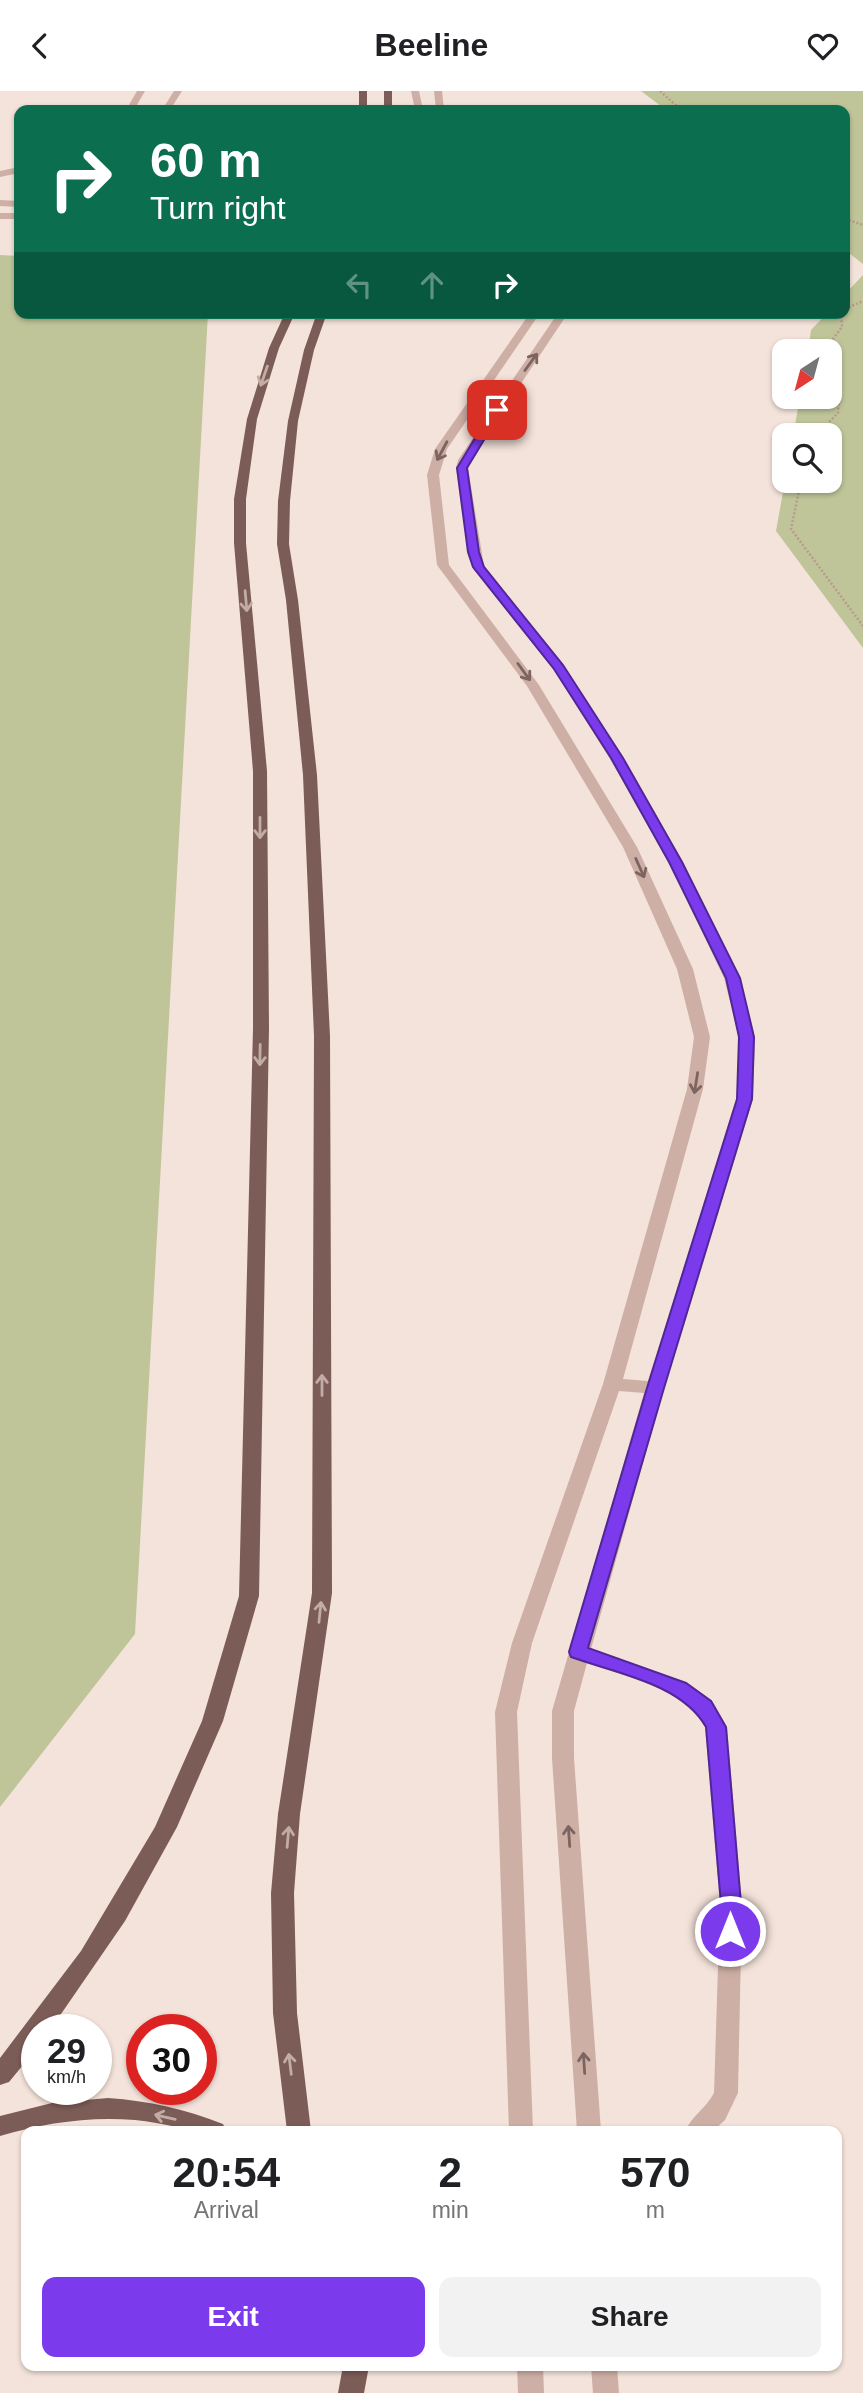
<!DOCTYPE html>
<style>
:root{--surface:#fff;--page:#f2f2f2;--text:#202124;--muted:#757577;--accent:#7c3aed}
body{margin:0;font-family:Arial,sans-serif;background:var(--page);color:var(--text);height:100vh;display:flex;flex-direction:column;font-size:26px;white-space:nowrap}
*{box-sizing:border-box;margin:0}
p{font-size:23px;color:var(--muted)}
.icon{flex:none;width:38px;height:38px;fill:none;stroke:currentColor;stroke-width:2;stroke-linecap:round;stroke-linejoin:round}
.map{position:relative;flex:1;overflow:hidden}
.drawer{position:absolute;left:21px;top:2035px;width:821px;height:245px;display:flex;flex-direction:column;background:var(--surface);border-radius:14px;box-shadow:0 2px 5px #0004}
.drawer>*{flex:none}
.banner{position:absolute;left:14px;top:14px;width:836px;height:214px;border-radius:14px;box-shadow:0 2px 5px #0004;background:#0b6e4f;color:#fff;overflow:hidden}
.needle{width:46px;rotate:216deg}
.controls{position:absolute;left:772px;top:248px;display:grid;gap:14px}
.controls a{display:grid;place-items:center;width:70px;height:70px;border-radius:14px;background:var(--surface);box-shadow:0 2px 5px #0004;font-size:35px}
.speed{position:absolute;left:21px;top:1923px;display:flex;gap:14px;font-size:35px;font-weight:700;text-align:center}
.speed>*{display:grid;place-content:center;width:91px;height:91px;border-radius:50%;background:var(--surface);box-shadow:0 2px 5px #0004;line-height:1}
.speed small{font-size:18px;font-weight:400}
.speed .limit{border:10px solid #d22;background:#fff;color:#111}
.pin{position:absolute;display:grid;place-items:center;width:60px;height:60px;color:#fff;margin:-30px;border-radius:14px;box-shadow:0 4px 10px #0006}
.me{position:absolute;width:77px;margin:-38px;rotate:0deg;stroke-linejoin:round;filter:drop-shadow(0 0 5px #0008)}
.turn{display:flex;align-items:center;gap:24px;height:147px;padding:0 21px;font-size:32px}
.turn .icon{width:91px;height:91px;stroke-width:2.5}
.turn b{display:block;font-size:49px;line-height:60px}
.lanes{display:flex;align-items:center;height:66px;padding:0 21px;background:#0003;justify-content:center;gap:35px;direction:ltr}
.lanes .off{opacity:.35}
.eta{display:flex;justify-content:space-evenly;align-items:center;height:119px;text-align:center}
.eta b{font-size:42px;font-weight:700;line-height:49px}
.primary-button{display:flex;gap:14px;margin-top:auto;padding:14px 21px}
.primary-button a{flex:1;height:80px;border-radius:14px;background:var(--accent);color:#fff;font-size:28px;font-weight:700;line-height:80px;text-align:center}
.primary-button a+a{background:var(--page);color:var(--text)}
header{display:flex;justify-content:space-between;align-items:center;height:91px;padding:0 21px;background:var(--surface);font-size:32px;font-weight:700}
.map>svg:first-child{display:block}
.green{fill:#bfc599}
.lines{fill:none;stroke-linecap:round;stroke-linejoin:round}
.path{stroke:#ba998f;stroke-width:2.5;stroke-dasharray:2 2;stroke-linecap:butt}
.minor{fill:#ceafa5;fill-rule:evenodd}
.tertiary{fill:#ceafa5;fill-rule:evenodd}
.primary{fill:#7c5c56;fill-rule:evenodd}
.oneway{stroke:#7c6560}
.oneway2{stroke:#c2aca6}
.route{fill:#7c3aed;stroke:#51269a;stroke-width:2}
</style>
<header><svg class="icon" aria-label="back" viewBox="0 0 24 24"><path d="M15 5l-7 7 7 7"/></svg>Beeline<svg class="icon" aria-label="heart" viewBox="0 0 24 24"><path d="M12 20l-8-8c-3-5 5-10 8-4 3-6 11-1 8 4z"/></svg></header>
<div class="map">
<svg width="863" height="2302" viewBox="0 0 863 2302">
<rect width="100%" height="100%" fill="#f4e3da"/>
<path class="green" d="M641 0H863V173L845 159V19H666Z
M0 164 19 165V222H208L135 1543 0 1716Z
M863 184V557L776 440 785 390H830V345H793L800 306H830V261H808L811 239 827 222H845V203Z"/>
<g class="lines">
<path class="path" d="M660 0 681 19
M845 128 863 134
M845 218 863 210
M823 261 842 236 841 222
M815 345 838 322 840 290 830 272
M801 390 791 438 863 535"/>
<path class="minor" d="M137 0H145L134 19H126Z
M174 0H182L170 19H162Z
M411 0H419L423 19H415Z
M434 0H442L444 19H436Z
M19 76V82L0 86V80Z
M0 109 19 110V116L0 115Z
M530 222H540L447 358 439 384 449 474 539 594 637 756 693 878 710 946 703 998 623 1288 648 1290 737 1008 739 946 724 887 669 771 610 668 554 579 474 479 468 461 456 377 458 369 558 222H568L470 369 468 377 484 475 565 577 624 668 683 771 740 887 755 946 753 1008 664 1297 591 1558 686 1592 712 1610 727 1636 742 1813 738 2002 725 2029 713 2040H685C692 2025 706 2017 714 2002L720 1813 705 1636C682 1596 628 1587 587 1572L574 1620V1667L601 2040H577L552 1667V1620L644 1302 619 1300 532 1552 517 1621 533 2040H509L495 1621 512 1552 603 1293 687 998 694 946 677 878 623 756 527 595 437 474 427 384 435 358Z
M517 2275H543L544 2302H518Z
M591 2275H617L619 2302H593Z"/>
<path class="tertiary" d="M0 122H19V128H0Z"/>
<path class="primary" d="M359 0H367V19H359Z
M384 0H392V19H384Z
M285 222H295L279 257 257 328 246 408V452L267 680 269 937 259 1505 223 1630 177 1736 125 1830 50 1939H37V1957L9 1991 0 1994V1967L81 1860 155 1736 202 1630 239 1505 253 937V680L234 452V408L247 328 269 257Z
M317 222H327L314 259 298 330 290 410 289 453 298 509 317 684 330 945 332 1502 300 1723 294 1802 297 1922 311 2040H287L273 1922 271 1802 278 1723 312 1502 314 945 303 684 286 509 277 453 278 410 288 330 304 259Z
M108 2007C149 2010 185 2018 223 2033L226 2040C193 2043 168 2032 135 2029 89 2025 44 2032 0 2045V2025L52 2012Z
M343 2275H369L364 2302H338Z"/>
</g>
<defs><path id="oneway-shaft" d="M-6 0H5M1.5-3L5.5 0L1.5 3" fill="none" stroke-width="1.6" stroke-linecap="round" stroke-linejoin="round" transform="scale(1.75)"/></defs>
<g class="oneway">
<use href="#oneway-shaft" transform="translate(531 271) rotate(-54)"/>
<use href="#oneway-shaft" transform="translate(442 360) rotate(118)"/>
<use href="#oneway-shaft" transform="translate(524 581) rotate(54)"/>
<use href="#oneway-shaft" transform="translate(640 777) rotate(66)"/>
<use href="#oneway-shaft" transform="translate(696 992) rotate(99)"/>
<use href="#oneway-shaft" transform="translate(569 1745) rotate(-94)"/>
<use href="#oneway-shaft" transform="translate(584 1972) rotate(-94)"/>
</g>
<g class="oneway2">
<use href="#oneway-shaft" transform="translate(264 285) rotate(109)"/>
<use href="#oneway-shaft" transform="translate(246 510) rotate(85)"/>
<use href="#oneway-shaft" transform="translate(260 737) rotate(90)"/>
<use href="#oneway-shaft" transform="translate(260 964) rotate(91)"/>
<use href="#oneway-shaft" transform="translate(322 1294) rotate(-90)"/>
<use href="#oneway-shaft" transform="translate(320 1521) rotate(-84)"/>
<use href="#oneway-shaft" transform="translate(288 1746) rotate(-85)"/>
<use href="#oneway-shaft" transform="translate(290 1973) rotate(-97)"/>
<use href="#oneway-shaft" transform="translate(165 2026) rotate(-167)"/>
</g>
<path class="route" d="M497 316 502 319 467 377 479 461 484 476 563 574 623 667 682 771 740 887 754 946 752 1008 664 1297 588 1557 686 1592 711 1610 726 1636 741 1813V1840L738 1846 730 1848 723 1846 720 1840 721 1813 706 1636C682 1593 616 1582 571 1566L569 1561 647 1297 737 1008 739 946 726 887 669 771 611 667 554 578 473 476 468 461 457 377 492 319Z"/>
</svg>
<div class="controls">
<a><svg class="needle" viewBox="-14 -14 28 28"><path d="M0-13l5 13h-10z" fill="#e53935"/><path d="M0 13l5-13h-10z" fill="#757577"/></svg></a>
<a><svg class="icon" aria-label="search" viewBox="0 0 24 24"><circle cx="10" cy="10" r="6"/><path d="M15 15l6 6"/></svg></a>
</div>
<div class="speed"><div>29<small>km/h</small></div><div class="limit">30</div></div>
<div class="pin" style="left:497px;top:319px;background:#d93025"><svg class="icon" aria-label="arrive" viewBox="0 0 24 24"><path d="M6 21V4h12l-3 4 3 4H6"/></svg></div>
<svg class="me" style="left:730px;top:1840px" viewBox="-20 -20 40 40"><circle r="17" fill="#7c3aed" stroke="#fff" stroke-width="3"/><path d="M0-11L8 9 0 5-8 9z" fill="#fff"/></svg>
<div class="banner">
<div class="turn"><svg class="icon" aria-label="right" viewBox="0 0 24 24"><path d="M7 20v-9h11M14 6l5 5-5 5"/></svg><div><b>60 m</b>Turn right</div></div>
<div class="lanes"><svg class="icon off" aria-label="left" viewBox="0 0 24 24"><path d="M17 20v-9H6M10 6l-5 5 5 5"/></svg><svg class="icon off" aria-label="ahead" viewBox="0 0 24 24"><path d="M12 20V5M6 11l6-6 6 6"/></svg><svg class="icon" aria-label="right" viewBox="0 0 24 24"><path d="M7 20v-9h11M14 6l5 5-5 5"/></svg></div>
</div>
<section class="drawer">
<div class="eta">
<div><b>20:54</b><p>Arrival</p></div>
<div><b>2</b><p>min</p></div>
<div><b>570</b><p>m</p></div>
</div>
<div class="primary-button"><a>Exit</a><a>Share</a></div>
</section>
</div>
